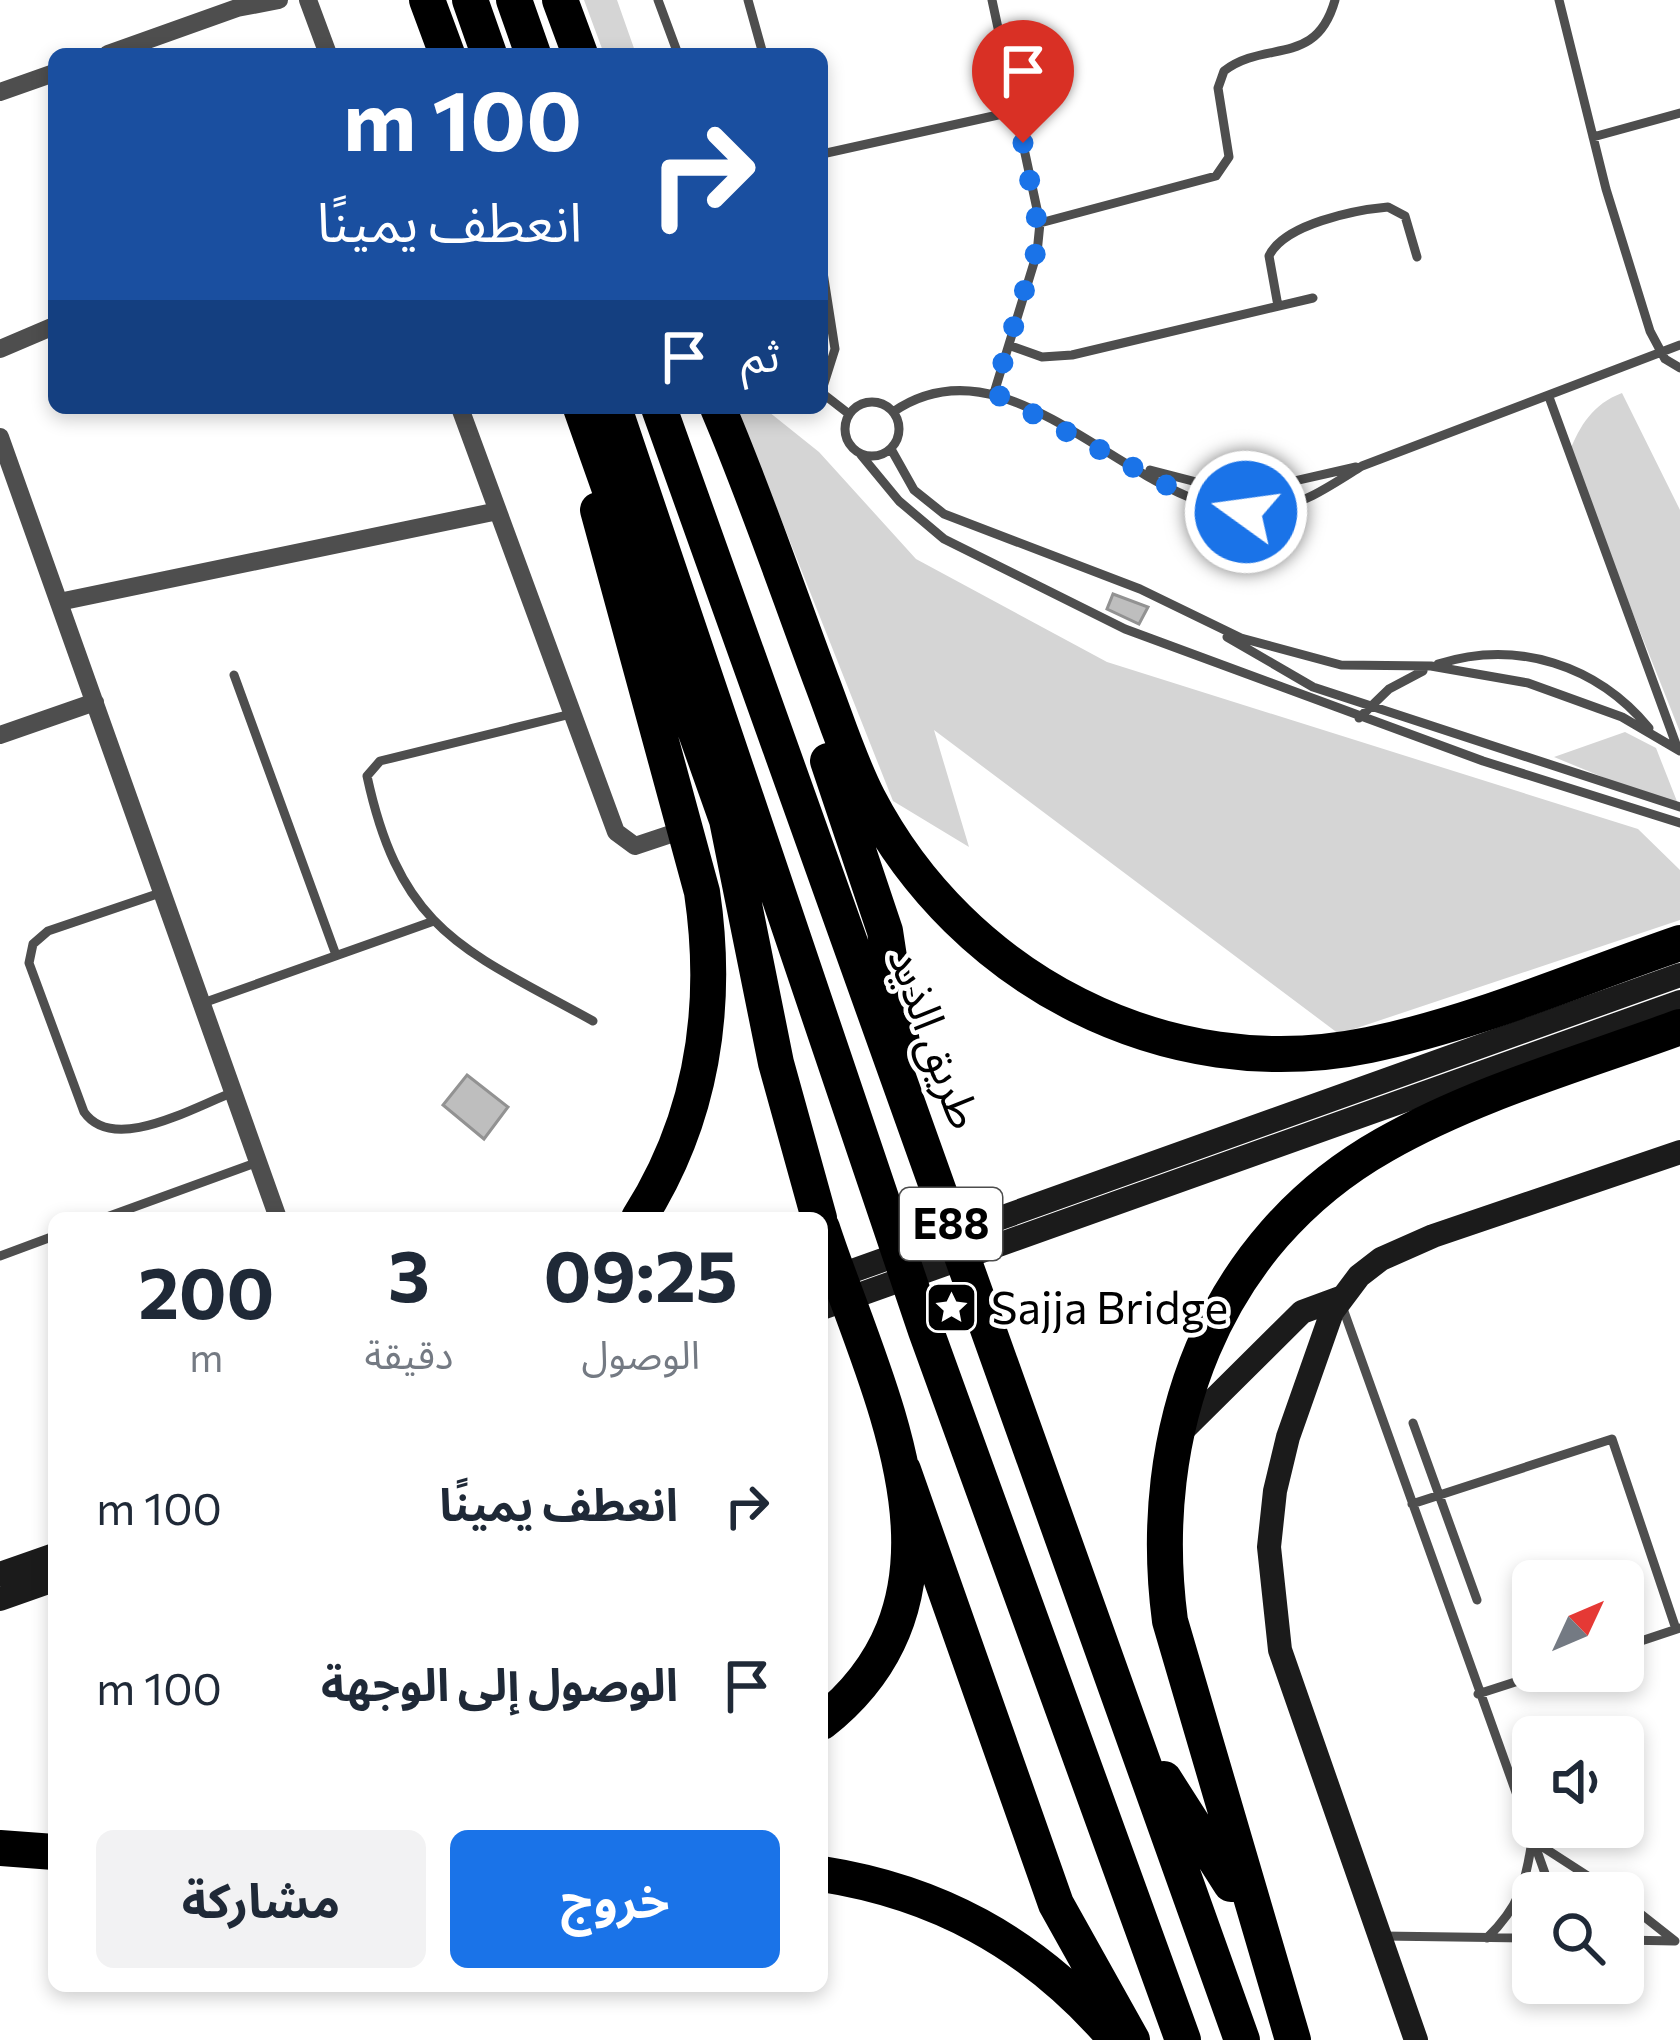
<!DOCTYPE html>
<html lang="ar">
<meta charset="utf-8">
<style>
:root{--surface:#fff;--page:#f2f2f3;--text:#1f2937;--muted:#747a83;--accent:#1a73e8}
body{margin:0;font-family:Commissioner,"Noto Sans Arabic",sans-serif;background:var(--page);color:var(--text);direction:rtl;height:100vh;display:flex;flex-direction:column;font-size:45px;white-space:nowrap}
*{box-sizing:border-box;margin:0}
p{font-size:39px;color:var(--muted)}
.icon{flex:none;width:66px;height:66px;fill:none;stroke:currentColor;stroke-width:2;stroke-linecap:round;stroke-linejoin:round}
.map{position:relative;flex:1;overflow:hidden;direction:ltr}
.panel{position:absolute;left:48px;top:1212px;width:780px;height:780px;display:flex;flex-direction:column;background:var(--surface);border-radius:18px;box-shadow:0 6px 18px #0003;direction:rtl}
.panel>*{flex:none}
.top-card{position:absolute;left:48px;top:48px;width:780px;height:366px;border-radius:18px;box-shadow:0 6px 18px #0003;direction:rtl;background:#1a4fa0;color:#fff;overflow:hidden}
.needle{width:78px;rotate:46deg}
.fabs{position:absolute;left:1512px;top:1560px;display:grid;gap:24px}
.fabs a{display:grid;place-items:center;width:132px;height:132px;border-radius:18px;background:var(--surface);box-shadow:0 6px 18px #0003;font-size:60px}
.pin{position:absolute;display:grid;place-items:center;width:102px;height:102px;color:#fff;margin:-123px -51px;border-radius:50% 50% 50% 0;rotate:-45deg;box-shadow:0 0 12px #0007}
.pin .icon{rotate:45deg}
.me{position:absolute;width:132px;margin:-66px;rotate:284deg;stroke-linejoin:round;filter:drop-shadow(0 0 9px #0008)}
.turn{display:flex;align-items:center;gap:42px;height:252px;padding:0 48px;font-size:54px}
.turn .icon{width:156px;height:156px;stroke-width:2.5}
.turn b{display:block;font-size:84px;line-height:102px}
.then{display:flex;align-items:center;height:114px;padding:0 48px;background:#0003;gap:24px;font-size:45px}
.eta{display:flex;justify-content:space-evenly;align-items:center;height:204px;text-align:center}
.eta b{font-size:72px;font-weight:700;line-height:84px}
.action{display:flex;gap:24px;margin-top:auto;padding:24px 48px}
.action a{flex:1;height:138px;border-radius:18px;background:var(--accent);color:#fff;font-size:48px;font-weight:700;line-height:138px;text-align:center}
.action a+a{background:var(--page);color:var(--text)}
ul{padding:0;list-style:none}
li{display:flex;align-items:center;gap:36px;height:180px;padding:0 48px}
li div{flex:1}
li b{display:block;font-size:45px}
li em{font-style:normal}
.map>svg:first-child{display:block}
.green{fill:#d5d5d5}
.building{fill:#bebebe;stroke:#929292;stroke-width:3}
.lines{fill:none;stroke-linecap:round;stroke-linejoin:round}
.lane{stroke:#4e4e4e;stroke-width:9}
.street{stroke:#4e4e4e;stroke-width:18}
.secondary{stroke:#1b1b1b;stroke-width:24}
.highway{stroke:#000;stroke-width:36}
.route{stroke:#1a73e8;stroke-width:21;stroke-dasharray:0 37.8}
.labels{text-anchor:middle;stroke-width:9;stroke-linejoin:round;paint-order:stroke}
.shield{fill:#fff;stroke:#4c4c4c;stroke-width:3}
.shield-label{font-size:42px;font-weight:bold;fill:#000}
.street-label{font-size:45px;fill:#000;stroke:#fff}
.poi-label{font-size:45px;fill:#000;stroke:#fff;text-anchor:start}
</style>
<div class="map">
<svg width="1680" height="2040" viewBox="0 0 1680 2040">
<rect width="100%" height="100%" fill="#fff"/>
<path class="green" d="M584 0H617L636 54H604Z
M1622 393 1680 510V732L1569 453C1580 425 1593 404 1622 393Z
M737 408H764L819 452 916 559 1107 662 1638 829 1680 870V920L1339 1034 934 730 969 847 893 801Z
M1625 732 1656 748 1680 809 1554 757Z"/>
<path class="building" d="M1113 594 1148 607 1139 624 1107 609Z
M467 1075 508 1107 484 1139 443 1105Z"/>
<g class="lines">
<path class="lane" d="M658 0 678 54
M748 0 763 54
M992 0 1040 223 1037 253 994 393
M1559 0 1606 189 1650 331 1665 359 1680 368
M1593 137 1680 113
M822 154 1016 111
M1040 223 1216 176 1229 157 1218 88 1224 71C1266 39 1316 68 1335 0
M822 266 835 349 822 390
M1278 306 1269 256C1284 224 1355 210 1388 207L1405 216 1417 257
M1011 346 1042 357 1072 355 1313 298
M822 393 849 414
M1549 397 1677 747
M845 429a27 27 0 1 1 54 0a27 27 0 1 1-54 0Z
M893 412C1019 325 1144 531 1271 510 1305 504 1333 484 1362 466L1680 345
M891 449 914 490 944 514 1140 589 1241 638 1341 665 1431 666 1528 683 1622 717 1680 751
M861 455 899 501 944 539 1125 629 1483 761 1680 823
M1150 470 1208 485 1259 489 1356 467
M1227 637 1313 687 1680 807
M1438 664C1517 639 1597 665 1649 728
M234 675 336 955
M571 714 380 761 367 776C401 933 465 950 593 1021
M1359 718 1389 689 1423 671
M163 892 48 931 33 944 29 963 84 1112C114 1155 195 1106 234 1092
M203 1003 431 922
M104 1218 258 1162
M0 1256 54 1236
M1341 1303 1552 1893
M1413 1423 1477 1600
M1412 1504 1612 1439 1676 1629
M1623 1647 1680 1628
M1478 1694 1549 1671
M1623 1900 1675 1941
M1382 1936 1533 1938
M1487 1938C1519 1907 1526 1883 1532 1840L1614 1893
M1623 1940 1675 1941"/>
<path class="street" d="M308 0 328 54
M108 54 237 8 279 0
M0 92 54 73
M0 349 54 326
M460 408 616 832 635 846 686 829
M0 437 278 1218
M59 602 498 511
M0 735 95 702"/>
<path class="secondary" d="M824 1281 1680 975
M822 1308 1680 1002
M1179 1434 1302 1312 1340 1298
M0 1574 54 1555
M0 1599 54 1580
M1416 2040 1280 1650 1269 1547 1275 1491 1288 1437 1332 1312 1359 1276 1381 1259 1433 1236 1680 1152"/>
<path class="highway" d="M427 0 447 54
M470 0 489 54
M514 0 533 54
M560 0 580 54
M581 408 727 820 776 1063 819 1218
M614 408 926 1331 1183 2040
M659 408 1242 2040
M718 408C756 497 787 589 821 680 836 719 849 761 868 798 962 979 1166 1087 1369 1045 1475 1023 1578 978 1680 943
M598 510 702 892C719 1007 702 1119 639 1218
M828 761 885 931 902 1043
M822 1228C874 1387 989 1590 822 1722
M903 1470 1056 1904 1132 2040
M1164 1779 1231 1884
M0 1848 54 1852
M822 1874C937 1892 1029 1942 1107 2029
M1293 2040 1170 1621C1145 1433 1211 1243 1384 1145 1475 1093 1582 1063 1680 1027"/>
</g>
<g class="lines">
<path class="route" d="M1023 143 1040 238 994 393 1198 502 1246 512"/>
</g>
<defs>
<symbol id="sight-square" viewBox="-11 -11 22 22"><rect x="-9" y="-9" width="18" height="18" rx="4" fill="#000" stroke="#fff"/><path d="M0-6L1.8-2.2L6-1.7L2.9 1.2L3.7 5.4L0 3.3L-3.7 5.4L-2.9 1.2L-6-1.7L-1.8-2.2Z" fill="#fff"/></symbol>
</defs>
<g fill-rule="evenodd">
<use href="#sight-square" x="922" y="1278" width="59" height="59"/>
</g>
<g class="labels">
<rect class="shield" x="900" y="1188" width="102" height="72" rx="9"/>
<g class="shield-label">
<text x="951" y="1239">E88</text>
</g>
<g class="street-label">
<text transform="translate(935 1038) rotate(70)" y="16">طريق الذيد</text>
</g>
<g class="poi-label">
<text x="991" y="1324">Sajja Bridge</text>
</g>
</g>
</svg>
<div class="fabs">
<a><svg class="needle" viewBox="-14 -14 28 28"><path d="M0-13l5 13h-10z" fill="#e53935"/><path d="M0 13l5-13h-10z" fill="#747a83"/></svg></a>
<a><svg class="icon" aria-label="sound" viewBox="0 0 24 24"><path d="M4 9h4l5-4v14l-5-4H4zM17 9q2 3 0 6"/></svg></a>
<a><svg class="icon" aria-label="search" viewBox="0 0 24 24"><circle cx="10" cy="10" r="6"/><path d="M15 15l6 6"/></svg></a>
</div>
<div class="pin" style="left:1023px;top:143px;background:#d93025"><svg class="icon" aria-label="arrive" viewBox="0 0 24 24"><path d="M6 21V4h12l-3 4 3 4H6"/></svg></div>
<svg class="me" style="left:1246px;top:512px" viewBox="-20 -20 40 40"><circle r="17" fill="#1a73e8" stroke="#fff" stroke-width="3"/><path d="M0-11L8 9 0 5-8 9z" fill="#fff"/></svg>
<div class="top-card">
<div class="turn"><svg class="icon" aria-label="right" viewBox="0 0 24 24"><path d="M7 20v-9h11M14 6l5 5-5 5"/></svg><div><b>100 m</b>انعطف يمينًا</div></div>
<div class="then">ثم<svg class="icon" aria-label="arrive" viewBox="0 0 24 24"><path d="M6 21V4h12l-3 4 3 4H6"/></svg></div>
</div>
<section class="panel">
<div class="eta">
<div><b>09:25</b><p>الوصول</p></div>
<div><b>3</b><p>دقيقة</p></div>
<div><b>200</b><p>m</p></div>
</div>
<ul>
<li><svg class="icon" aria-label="right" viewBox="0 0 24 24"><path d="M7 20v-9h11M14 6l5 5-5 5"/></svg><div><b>انعطف يمينًا</b></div><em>100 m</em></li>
<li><svg class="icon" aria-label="arrive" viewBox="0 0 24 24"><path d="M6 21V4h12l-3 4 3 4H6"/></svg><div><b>الوصول إلى الوجهة</b></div><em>100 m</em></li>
</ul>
<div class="action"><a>خروج</a><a>مشاركة</a></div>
</section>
</div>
